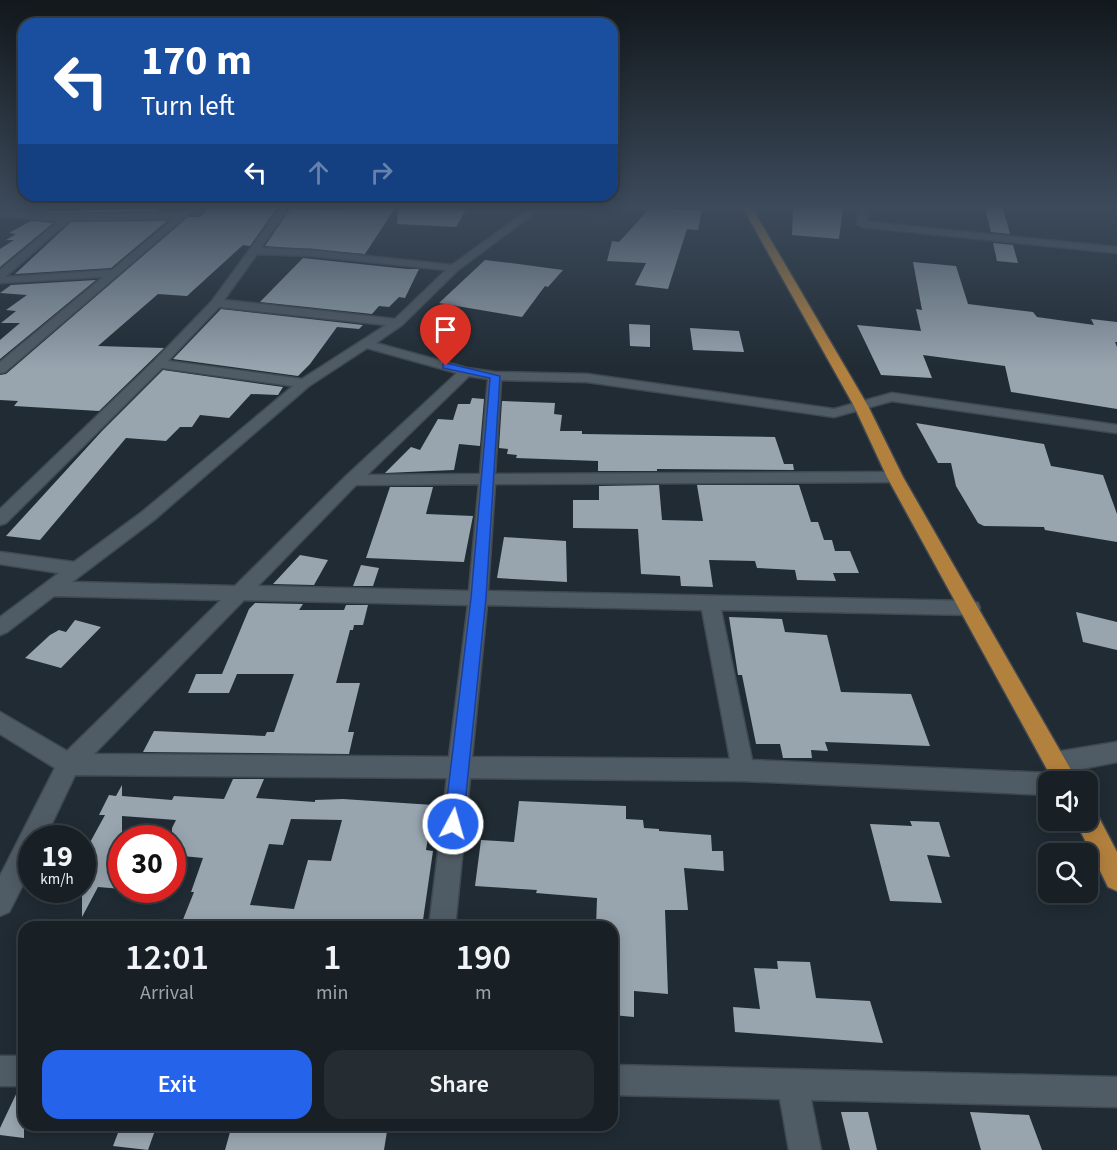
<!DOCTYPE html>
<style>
:root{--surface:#182026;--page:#252d32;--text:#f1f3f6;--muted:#9fa3a7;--line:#363e43;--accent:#2563eb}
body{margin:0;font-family:"Source Sans 3",sans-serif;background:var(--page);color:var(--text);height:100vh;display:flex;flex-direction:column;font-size:22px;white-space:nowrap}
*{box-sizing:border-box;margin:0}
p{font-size:20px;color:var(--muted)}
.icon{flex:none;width:33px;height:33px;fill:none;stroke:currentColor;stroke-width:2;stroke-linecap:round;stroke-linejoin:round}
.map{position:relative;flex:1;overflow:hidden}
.side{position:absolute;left:18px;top:921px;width:600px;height:210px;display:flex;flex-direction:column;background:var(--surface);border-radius:18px;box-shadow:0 3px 15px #0003,0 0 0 2px var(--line)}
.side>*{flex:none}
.top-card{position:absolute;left:18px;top:18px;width:600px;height:183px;border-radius:18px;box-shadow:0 3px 15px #0003,0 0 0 2px var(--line);background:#1a4fa0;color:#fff;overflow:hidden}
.controls{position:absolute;left:1038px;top:771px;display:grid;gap:12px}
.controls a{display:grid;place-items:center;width:60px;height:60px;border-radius:12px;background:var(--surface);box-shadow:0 3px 15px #0003,0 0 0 2px var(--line);font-size:30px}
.speed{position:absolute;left:18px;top:825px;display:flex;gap:12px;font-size:30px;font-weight:700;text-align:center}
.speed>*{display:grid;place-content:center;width:78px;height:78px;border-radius:50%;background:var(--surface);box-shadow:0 3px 15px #0003,0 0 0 2px var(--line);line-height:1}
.speed small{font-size:15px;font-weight:400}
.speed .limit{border:9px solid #d22;background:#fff;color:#111}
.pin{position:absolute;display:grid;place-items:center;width:51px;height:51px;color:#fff;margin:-62px -26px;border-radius:50% 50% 50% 0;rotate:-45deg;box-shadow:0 0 6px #0007}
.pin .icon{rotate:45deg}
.me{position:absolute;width:66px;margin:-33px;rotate:6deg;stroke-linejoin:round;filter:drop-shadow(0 0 4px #0008)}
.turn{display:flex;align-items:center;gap:21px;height:126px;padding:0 24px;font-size:27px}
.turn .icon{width:78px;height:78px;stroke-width:2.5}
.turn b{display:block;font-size:42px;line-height:51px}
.lanes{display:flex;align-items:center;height:57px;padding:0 24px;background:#0003;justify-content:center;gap:30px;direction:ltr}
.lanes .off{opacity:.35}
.eta{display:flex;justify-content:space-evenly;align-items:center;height:102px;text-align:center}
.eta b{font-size:36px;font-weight:600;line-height:42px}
.cta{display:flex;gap:12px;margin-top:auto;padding:12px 24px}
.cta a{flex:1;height:69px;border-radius:18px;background:var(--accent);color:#fff;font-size:24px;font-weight:600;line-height:69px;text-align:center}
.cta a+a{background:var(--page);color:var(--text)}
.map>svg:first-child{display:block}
.building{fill:#98a5af;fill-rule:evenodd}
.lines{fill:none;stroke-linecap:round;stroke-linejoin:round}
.minor-casing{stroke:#404951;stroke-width:3}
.major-casing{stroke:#404951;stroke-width:3}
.minor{fill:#505c65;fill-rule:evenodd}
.major{fill:#b3813e;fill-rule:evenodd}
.route{fill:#2563eb;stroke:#184099;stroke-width:1.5}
</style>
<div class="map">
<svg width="1117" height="1150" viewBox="0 0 1117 1150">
<rect width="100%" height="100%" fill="#202b33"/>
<path class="building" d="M159 208 156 211 45 213 47 212Z
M210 208H277L250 246 243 245 187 296 158 294 98 346 164 348 99 411 14 406 18 401 0 400V375L6 374 188 217H200Z
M291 208 343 210 344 208H395L365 254 265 246Z
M398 208H467L456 227 397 224Z
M650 208 702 210 698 230 687 229 668 289 635 285 646 263 607 261 612 241 619 242Z
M793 208H843L839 239 792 235Z
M985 208H1003L1010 234 991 232Z
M31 221 53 223 0 267V249L14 240H6L16 234 9 233Z
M167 221 111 268 15 274 71 222Z
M993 243 1013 245 1018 263 997 261Z
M303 258 407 269H419L405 298 399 297 389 307 379 306 372 314 260 302Z
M485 260 511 263 563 270 548 287 545 286 522 317 439 303Z
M913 262 956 266 968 304 1033 312 1037 317 1094 325 1091 319 1117 322V342H1115L1117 347V409L1011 392 1005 366 923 355 932 378 881 375 857 325 921 331 916 309 922 310Z
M96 280 0 359V340L20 323H1L16 311 6 310 27 295 0 293 11 285Z
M221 309 363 325 359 329 337 327 310 364 298 376 173 359Z
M629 324 650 325V347L630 346Z
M690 328 739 331 744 352 693 350Z
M163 370 283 387 278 395 251 394 229 418 200 415 192 427H180L166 441 126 438 40 540 6 536 102 431Z
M472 398 484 399 480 446 459 444 454 470 385 473 411 447 420 450 438 419 453 420 458 404H470Z
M502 401 555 403 554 414 562 415 560 431H582V434L775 437 784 464H793L794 470 657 469V471H598V461L516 458 517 455 507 454 508 449 499 448Z
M916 423 1044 444 1051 466 1103 475 1117 514V542L1045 530 1044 527 984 526 978 523 956 486 951 463H938Z
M659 485 662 520 703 521 697 485H799L811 522H818L824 540H832L835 551H850L859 573H833L836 581 797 580 795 570 757 568 755 561 709 560 713 587 681 586 680 576 641 574 638 529 573 528V500H599V486Z
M390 487H433L426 514 473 516 464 562 366 558Z
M504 537 566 541 567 582 497 578Z
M300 555 328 560 314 585 273 584Z
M361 565 379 568 373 586H353Z
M255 603 303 604 299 610H344L346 605H368L363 625H354L353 630H350L336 683H360L348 732H354L349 754 143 752 154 731 265 736 267 732H274L294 674H222L249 609Z
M1076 612 1117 622V650L1083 642Z
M729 617 782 619 785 632 827 635 841 692 911 694 930 746 825 742 828 751 811 750 812 758H783L780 744H756L742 675H738Z
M75 620 101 627 61 668 25 658 50 635 59 630 66 632Z
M196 674H237L229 693H188Z
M233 779H264L256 798 315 802V800L343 799 433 805 426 850 433 851 422 927H180L194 892H191L203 858 172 855V828L176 820 122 816V889L98 887 82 917V857L105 815H99L109 795 116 796 122 785V796L172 800 174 796 224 799ZM291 819 342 820 331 861 308 860 294 909 250 905 269 844 283 845Z
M519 801 626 806V819L643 820 644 828 659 829V831L711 835 712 851H723L724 871 684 868 688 910H665L668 994 634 991V1017L612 1015V927H596L597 898 536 893 537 890 475 886 481 840 514 842Z
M910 821 939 822 950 857 927 855 942 903 890 901 870 824 912 826Z
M777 961 810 962 816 998 870 1001 883 1043 735 1032 733 1007 760 1009 754 968 778 969Z
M19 1088H24V1138L0 1135V1128Z
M841 1112H868L877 1150H850Z
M970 1112 1029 1115 1042 1150H981Z
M121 1125H157L148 1150 113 1146Z
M232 1125H388L384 1150H225Z"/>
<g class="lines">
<defs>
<path id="minor" d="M186 208H196L5 372 0 373V362L103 277 0 283V270L59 221 0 216V210L46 215 180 213ZM173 219 112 270 5 277 70 220Z
M280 208H289L261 248 311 250 452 265 531 208H541L458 270 402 325 376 343 467 368 495 372 587 374 834 409 892 393 1117 425V433L892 401 834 417 587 382 501 380 495 474 895 472 903 477 895 482 495 484 488 591 971 601 978 603 980 608 978 613 971 615 721 610 752 760 1048 773 1056 776 1059 782H1048V795L743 781 470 778 455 927H429L447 778 75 775 45 838H32V867L9 912 0 916V876L55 768 0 734V712L67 751 221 600 54 596 7 632 0 635V617L59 573 0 564V552L74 562 142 512 293 386 162 368 6 523 0 525V509L154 361 212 301ZM257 254 311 256 446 270 395 319 224 300ZM219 307 386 325 302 379 168 361ZM367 348 457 373 346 476 235 586 72 582 154 520 309 386ZM469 376 488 379 480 474 367 475ZM479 484 469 591 258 586 356 485ZM244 600 468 605 449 757 94 754ZM487 605 702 610 730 759 472 757Z
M859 208H867V222L1117 247V253L862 227 857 224Z
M1117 742V762L1056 774 1048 771 1045 763 1048 755 1056 752Z
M0 1056H24V1086H0Z
M612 1065 1117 1077V1107L811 1100 821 1150H789L780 1099 612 1095Z"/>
<path id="major" d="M743 208H752L868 406 903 477 1078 782H1054L887 477 854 406Z
M1088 808 1096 812 1117 852V891L1108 887 1075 820H1088Z"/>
</defs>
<use href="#minor" class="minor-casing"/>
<use href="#major" class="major-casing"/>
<use href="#minor" class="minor"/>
<use href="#major" class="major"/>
</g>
<linearGradient id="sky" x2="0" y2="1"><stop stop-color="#12181c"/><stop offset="0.56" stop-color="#3c4a5b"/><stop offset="1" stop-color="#3c4a5b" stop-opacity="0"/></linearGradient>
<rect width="1117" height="369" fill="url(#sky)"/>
<path class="route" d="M446 363 500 376 486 598 463 824 460 830 453 833 447 830 444 824 471 598 490 378 443 368V364Z"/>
</svg>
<div class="controls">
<a><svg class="icon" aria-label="sound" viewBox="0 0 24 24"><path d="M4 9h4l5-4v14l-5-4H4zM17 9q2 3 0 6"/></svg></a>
<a><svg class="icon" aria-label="search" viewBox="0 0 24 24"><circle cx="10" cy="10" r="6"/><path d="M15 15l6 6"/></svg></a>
</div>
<div class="speed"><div>19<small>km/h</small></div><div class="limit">30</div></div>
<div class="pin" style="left:446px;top:366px;background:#d93025"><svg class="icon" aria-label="arrive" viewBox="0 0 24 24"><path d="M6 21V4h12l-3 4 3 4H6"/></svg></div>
<svg class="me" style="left:453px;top:824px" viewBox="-20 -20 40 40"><circle r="17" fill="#2563eb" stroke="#fff" stroke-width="3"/><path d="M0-11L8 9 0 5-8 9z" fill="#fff"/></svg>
<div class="top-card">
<div class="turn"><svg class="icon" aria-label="left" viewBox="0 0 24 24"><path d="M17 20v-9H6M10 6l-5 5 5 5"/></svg><div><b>170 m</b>Turn left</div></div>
<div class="lanes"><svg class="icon" aria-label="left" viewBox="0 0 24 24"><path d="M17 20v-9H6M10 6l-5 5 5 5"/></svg><svg class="icon off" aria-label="ahead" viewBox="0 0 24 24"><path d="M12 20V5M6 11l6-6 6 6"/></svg><svg class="icon off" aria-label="right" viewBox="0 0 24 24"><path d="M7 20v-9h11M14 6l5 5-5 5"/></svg></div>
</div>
<section class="side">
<div class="eta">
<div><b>12:01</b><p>Arrival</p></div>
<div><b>1</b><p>min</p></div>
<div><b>190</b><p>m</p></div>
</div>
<div class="cta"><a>Exit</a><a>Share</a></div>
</section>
</div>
